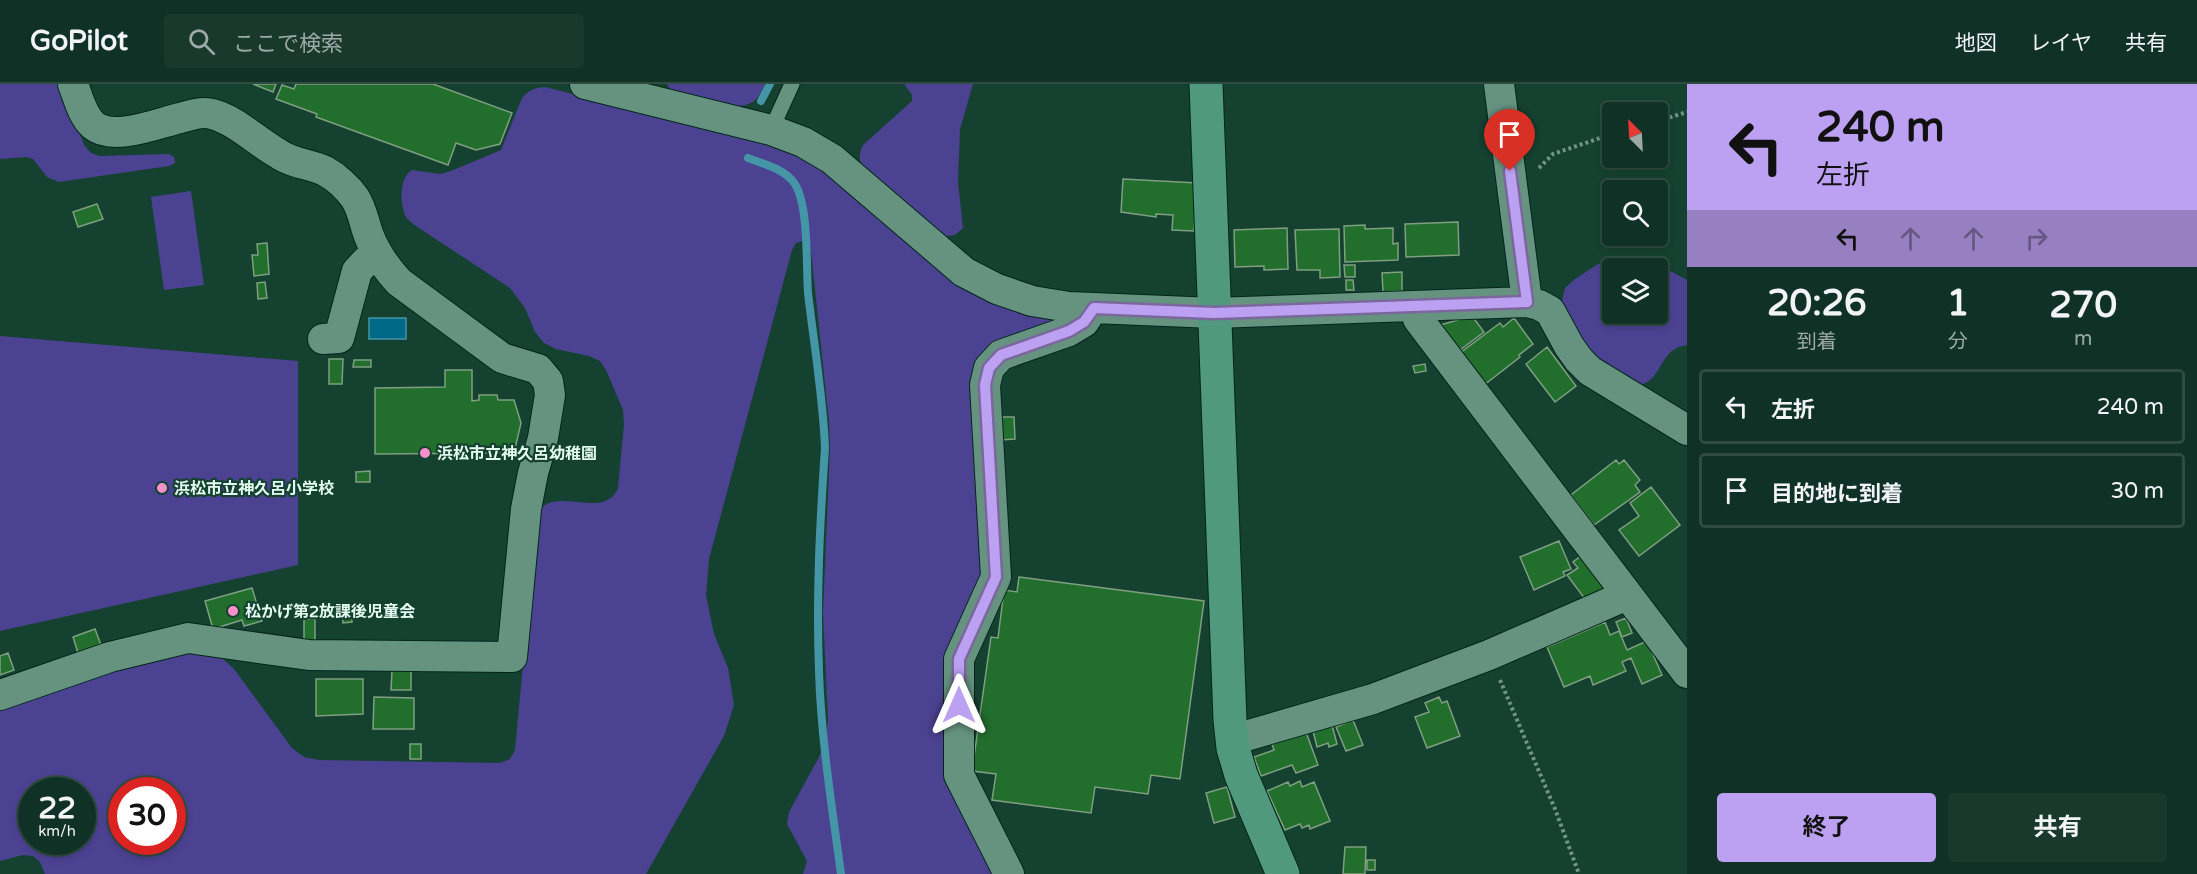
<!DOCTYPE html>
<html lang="ja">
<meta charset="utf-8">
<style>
:root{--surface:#103125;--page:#19392d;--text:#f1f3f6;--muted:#9ca9a7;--line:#304c42;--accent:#bca0f2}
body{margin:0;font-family:"Varela Round","Noto Sans JP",sans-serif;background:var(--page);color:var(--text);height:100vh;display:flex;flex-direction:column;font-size:22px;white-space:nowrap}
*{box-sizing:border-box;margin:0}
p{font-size:20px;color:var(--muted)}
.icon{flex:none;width:33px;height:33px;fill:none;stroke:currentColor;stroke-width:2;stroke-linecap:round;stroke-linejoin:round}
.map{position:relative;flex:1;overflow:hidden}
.side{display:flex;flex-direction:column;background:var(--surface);width:510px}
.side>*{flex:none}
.banner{background:#bca0f2;color:#111;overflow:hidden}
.needle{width:39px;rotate:336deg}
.buttons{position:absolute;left:1602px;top:18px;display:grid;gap:12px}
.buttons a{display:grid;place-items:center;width:66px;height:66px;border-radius:6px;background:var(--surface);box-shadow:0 3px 9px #0003,0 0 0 2px var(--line);font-size:30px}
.speed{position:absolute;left:18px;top:693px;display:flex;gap:12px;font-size:30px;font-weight:700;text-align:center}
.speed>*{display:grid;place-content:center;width:78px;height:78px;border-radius:50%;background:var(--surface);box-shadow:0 3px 9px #0003,0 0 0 2px var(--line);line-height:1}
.speed small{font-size:15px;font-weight:400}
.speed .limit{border:9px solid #d22;background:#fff;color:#111}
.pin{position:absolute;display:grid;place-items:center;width:51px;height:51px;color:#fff;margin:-62px -26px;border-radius:50% 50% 50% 0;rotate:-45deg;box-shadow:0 0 6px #0007}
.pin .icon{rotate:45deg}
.me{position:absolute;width:66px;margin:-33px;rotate:0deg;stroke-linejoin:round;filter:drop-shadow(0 0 4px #0008)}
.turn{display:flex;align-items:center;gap:21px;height:126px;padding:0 30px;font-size:27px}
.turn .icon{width:78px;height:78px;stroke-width:2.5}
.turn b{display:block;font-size:42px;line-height:51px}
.lanes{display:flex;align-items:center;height:57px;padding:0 30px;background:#0003;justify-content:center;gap:30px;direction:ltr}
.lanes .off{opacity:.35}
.eta{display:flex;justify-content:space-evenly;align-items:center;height:102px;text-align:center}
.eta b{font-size:36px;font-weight:700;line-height:42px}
.button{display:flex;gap:12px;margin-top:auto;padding:12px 30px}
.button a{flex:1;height:69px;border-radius:6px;background:var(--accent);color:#111;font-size:24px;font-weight:700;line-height:69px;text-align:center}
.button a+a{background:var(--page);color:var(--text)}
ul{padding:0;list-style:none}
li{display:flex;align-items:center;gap:18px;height:75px;margin:0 12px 9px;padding:0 18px;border:3px solid var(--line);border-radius:6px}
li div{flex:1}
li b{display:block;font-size:22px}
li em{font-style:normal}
header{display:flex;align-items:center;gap:36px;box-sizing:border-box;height:84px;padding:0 30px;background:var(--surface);border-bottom:2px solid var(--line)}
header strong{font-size:28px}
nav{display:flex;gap:33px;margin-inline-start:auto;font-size:21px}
.search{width:420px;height:54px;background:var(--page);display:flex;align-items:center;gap:15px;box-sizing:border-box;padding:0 21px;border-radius:6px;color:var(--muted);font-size:22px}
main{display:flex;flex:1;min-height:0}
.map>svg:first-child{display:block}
.green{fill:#4c4292;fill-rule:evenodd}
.water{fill:#006987;stroke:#4495a6;stroke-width:1.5}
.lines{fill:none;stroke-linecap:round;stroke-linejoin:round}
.stream{stroke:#4495a6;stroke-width:8}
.building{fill:#216e2d;stroke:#7f9f80;stroke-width:1.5}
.lane-casing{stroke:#04261a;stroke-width:17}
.street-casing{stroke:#04261a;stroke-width:32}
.secondary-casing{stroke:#04261a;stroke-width:35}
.path{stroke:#729486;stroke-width:4;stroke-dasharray:3 3;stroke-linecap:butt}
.lane{stroke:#669380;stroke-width:15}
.street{stroke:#669380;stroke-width:30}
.secondary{stroke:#50997f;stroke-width:33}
.route-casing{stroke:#7a689d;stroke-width:15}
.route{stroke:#bca0f2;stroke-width:10}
.poi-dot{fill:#f890cb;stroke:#154131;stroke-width:2}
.labels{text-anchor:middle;stroke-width:4.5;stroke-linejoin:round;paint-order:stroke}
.poi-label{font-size:16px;font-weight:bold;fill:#e4fbf0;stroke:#154131;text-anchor:start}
</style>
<header>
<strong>GoPilot</strong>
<div class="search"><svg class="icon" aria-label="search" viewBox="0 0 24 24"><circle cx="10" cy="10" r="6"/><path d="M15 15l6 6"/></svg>ここで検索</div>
<nav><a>地図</a><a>レイヤ</a><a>共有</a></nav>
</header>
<main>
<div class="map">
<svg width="1687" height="790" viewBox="0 0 1687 790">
<rect width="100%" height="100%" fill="#154131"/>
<path class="green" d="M0 0H61L84 61 91 69 100 72 169 70 174 73 175 79 169 82 59 98 47 93 33 75 26 73 0 75Z
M667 0H765C762 6 760 12 755 16 739 31 696 14 676 9L670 5Z
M904 0H973L960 45 958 98 963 144 955 151 945 152 936 147 864 83C858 75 859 70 863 61L912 17V11Z
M545 3 767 59 797 70 1052 235 1053 240 995 263 986 491 950 693 999 790H803L807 777 787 740 789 728 818 675 826 656 828 635 823 529 830 364 829 338 811 167 808 160 802 157 796 159 792 166 709 475 706 511 714 550 728 584 734 621 724 652 646 790H45L40 778 33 772 23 771 0 777V623L113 583 188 567 222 574 234 585 292 664 304 673 319 676 500 679 510 675 515 666 537 432C550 397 604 439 618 404L624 340 623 326 606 286 600 277 589 272 556 265 544 259 535 248 525 224 510 204 413 140C409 136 405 133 404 128 400 116 400 93 412 86L440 90 451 87 501 66 522 14C529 6 534 4 545 3ZM32 706H82V758H32ZM122 706H172V758H122Z
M191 107 204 201 164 206 151 113Z
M1611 175C1640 174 1662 181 1687 196V261C1658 265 1664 295 1640 301L1597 278 1564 230 1562 217 1565 204 1575 195 1598 180ZM1612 184H1658V230H1612Z
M0 252 298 277V481L0 547Z"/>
<path class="water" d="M369 234H406V255H369Z"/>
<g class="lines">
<path class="stream" d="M761 17 770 0
M748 74C764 80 785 85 795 100 809 123 806 181 808 209 814 261 823 312 825 364 820 438 816 512 819 587 821 655 832 723 841 790"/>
</g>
<path class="building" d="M253 0H276L273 8Z
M296 0H433L512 29 500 60 476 66 456 59 448 81 316 33 317 30 276 15 282 1 294 5Z
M1123 95 1197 99 1194 147 1172 146 1173 131 1156 130V133L1121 128Z
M97 120 103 135 78 143 73 128Z
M1458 138 1459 171 1406 173 1405 140Z
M1365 141V145L1393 144V160L1398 159V176L1345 178 1344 142Z
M1287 144 1288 185 1264 186V182L1235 183 1234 146Z
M1339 145 1340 193 1320 194V186H1297L1295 146Z
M267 159 269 190 254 192 252 171H258L257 160Z
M1344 181H1355V193H1345Z
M1402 188V207L1383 208 1382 189Z
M1346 196H1353L1354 206H1346Z
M265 198 267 214 258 215 257 199Z
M1472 232 1484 248 1460 266 1440 241Z
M1514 234 1533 260 1519 271 1520 273 1484 301 1460 269 1500 239 1503 243Z
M1547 263 1576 302 1555 318 1526 280Z
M329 275H343L342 300H329Z
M354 276H371V283H353Z
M1425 280 1426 287 1415 289 1413 282Z
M445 286H472V317L479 316V311H497L498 316H514L521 339 514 369 375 370V304L445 303Z
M999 333H1014L1015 355 1000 356Z
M1616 376 1619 380 1624 376 1640 396 1635 401 1640 408 1594 441 1571 411Z
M370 387V398H356V388Z
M1651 403 1680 441 1639 472 1619 446 1639 432 1630 419Z
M1559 457 1571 485 1563 488 1565 492 1534 506 1520 473Z
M1581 472 1606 505 1588 519 1567 491 1578 484 1573 478Z
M1019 493 1204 517 1180 695 1151 691 1148 710 1095 703 1091 729 992 716 996 690 972 687 991 553 998 554 1004 506 1017 508Z
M252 504 262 537 244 542 242 536 213 545 205 517Z
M342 523 352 524V538L343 539Z
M1626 534 1632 549 1622 553 1616 538Z
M304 535H315V557H304Z
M1605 538 1610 551 1619 547 1627 566 1647 557 1662 591 1642 600 1631 574 1622 578 1626 587 1593 601 1590 592 1564 603 1547 563Z
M95 545 101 561 78 569 73 553Z
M8 569 14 586 0 591V572Z
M392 586 411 587V606H391Z
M316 595H363V630L316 632Z
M374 613 414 614V645H373Z
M1439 613 1442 619 1447 617 1460 652 1427 664 1415 633 1429 628 1425 619Z
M1353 636 1363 661 1346 667 1336 643Z
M1332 641 1337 660 1329 663 1328 659 1317 663 1313 647Z
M1306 648 1318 681 1296 689 1292 681 1261 692 1254 673 1274 666 1272 660Z
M410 660H421V675H410Z
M1300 697 1302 703 1314 698 1330 737 1310 745 1309 741 1302 744 1300 740 1285 746 1267 707 1288 698 1290 702Z
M1227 703 1235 733 1214 739 1206 709Z
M1345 763H1366L1365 790H1343Z
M1367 776H1375V786H1367Z"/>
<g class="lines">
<defs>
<path id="lane" d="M771 46 792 0"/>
<path id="street" d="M585 0 771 46 803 58 832 75 964 188 997 205 1032 217 1069 223 1214 229 1527 218 1539 221 1550 227 1569 262 1579 276 1590 287 1687 346
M1499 0 1527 218
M1418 222V235L1687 589
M323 255 339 254 357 187 376 167
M0 611 110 573 188 554 309 571 512 573 526 425 533 389 543 354 550 311 548 297 538 285 502 274 399 198C386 184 376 170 369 152 364 139 363 127 355 114 348 104 336 93 325 87 313 81 298 80 286 74 263 63 235 35 212 30 203 27 190 31 180 34 158 39 113 58 93 41 82 31 78 13 73 0
M1232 656 1373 615 1489 571 1627 511
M1009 790 959 691V575L996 493 985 301 989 284 1001 271 1069 247 1084 238 1093 224"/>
<path id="secondary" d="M1206 0 1230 636 1233 664 1241 691 1283 790"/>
</defs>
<use href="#lane" class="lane-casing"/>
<use href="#street" class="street-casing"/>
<use href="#secondary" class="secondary-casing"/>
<path class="path" d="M1658 37 1687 28
M1539 84 1553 70 1612 50
M1500 596 1555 725 1579 790"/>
<use href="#lane" class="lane"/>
<use href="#street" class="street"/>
<use href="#secondary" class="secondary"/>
</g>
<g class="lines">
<defs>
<path id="route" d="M959 621V575L996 493 985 301 989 284 1001 271 1069 247 1084 238 1094 224 1214 229 1527 218 1510 87"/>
</defs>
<use href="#route" class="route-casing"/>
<use href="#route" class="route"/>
</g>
<g class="poi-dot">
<circle cx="425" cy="369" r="6"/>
<circle cx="162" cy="404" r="6"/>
<circle cx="233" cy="527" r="6"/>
</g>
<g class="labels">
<g class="poi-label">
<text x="437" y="375">浜松市立神久呂幼稚園</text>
<text x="174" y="410">浜松市立神久呂小学校</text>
<text x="245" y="533">松かげ第2放課後児童会</text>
</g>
</g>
</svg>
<div class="buttons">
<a><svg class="needle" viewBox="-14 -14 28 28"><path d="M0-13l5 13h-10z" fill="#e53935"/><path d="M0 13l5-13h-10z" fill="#9ca9a7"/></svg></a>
<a><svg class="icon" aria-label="search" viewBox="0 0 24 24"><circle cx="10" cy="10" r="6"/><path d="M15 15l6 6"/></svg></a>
<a><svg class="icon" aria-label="layers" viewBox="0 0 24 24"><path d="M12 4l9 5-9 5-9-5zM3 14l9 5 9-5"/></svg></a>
</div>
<div class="speed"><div>22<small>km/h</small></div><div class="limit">30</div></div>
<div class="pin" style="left:1510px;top:87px;background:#d93025"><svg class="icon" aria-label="arrive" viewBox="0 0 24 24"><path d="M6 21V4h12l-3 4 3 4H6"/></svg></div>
<svg class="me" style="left:959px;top:621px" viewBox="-20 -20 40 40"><path d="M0-17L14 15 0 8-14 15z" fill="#bca0f2" stroke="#fff" stroke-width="4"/></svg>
</div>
<section class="side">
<div class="banner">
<div class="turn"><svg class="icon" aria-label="left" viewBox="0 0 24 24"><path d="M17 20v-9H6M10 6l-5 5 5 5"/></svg><div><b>240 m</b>左折</div></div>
<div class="lanes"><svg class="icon" aria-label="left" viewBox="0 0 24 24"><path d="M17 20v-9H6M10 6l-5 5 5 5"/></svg><svg class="icon off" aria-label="ahead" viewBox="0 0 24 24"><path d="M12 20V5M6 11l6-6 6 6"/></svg><svg class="icon off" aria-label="ahead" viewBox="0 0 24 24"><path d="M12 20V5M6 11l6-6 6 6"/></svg><svg class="icon off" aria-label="right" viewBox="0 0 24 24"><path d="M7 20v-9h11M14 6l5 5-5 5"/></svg></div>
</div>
<div class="eta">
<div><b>20:26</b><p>到着</p></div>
<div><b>1</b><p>分</p></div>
<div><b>270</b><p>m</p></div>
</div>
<ul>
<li><svg class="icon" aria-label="left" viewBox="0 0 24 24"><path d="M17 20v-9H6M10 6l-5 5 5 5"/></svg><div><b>左折</b></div><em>240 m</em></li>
<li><svg class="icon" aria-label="arrive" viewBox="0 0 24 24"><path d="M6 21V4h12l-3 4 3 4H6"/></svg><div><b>目的地に到着</b></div><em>30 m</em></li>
</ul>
<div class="button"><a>終了</a><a>共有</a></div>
</section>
</main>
